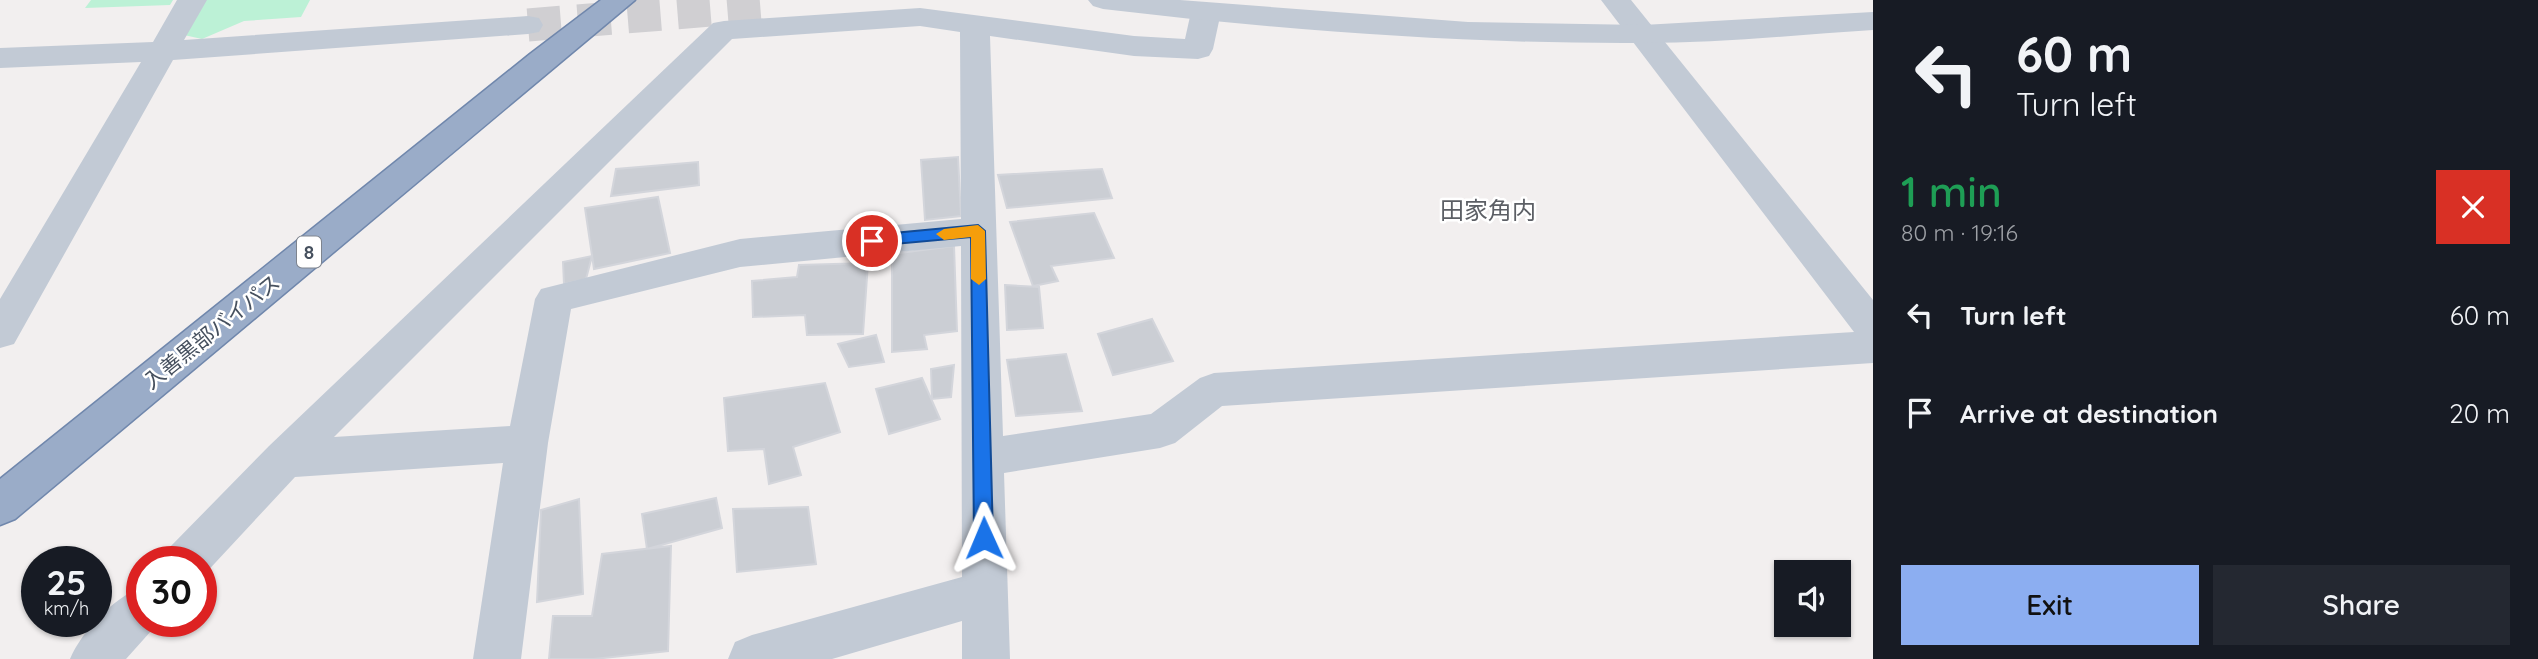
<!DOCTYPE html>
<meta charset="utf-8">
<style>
:root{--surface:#171b24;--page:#242831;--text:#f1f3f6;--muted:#9ea1a6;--accent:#8caef1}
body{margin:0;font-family:Quicksand,"Noto Sans JP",sans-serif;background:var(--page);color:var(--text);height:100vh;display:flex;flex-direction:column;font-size:26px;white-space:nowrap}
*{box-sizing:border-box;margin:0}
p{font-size:23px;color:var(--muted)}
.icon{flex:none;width:38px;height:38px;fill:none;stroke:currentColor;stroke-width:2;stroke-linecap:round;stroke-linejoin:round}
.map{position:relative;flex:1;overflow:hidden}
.sheet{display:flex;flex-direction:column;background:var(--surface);width:665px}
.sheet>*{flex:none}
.top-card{background:#171b24;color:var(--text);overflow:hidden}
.fabs{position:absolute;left:1774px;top:560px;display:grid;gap:14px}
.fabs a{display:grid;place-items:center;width:77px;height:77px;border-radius:0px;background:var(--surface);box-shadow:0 2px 5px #0004;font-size:35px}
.speed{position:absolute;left:21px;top:546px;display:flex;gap:14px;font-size:35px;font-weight:700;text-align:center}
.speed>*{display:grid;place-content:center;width:91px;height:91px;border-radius:50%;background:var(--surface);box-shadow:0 2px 5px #0004;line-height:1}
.speed small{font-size:18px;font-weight:400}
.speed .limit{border:10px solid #d22;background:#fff;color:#111}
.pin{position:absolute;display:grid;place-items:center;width:60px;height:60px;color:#fff;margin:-30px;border:4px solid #fff;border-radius:50%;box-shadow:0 2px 7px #0007}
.me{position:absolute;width:77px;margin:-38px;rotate:359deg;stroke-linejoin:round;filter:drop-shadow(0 0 5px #0008)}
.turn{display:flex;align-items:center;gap:24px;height:147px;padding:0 28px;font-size:32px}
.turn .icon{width:91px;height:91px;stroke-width:2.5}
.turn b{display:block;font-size:49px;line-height:60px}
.round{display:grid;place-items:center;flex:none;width:74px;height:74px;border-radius:0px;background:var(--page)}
.summary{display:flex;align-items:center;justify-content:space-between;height:119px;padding:0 28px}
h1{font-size:42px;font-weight:600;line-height:52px;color:#1e9e55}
.cta{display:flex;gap:14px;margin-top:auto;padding:14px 28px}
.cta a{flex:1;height:80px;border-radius:0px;background:var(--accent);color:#111;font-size:28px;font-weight:600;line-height:80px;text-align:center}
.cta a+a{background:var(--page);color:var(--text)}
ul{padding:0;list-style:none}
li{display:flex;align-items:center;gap:21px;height:98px;padding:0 28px}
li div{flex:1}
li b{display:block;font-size:26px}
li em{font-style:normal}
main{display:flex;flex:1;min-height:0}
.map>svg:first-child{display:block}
.green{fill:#bcf1d6}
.building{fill:#cbced4;stroke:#d3d5db;stroke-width:2}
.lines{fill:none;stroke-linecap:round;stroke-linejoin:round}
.minor-tunnel{stroke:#d0cfd2;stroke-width:33;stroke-dasharray:33 17;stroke-linecap:butt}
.trunk-casing{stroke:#7087ac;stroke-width:3}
.minor{fill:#c2cad5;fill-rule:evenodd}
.tertiary{fill:#c2cad5;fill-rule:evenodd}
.trunk{fill:#9aacc8;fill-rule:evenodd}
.route{fill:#1a73e8;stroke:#114b97;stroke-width:2}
.slow{fill:#f59e0b}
.labels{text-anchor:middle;stroke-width:5;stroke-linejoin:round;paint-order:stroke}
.shield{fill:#fff;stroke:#7e848e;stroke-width:2}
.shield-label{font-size:19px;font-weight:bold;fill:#46505e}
.street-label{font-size:21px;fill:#46505e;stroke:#fff}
.quarter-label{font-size:24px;fill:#5c5f65;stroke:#fff}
</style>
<main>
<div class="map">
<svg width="1873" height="659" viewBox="0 0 1873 659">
<rect width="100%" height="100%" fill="#f2efef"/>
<path class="green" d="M91 0H173L170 5 85 8Z
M203 0H310L301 17 244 21 202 39 184 35Z"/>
<path class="building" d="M958 157 961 216 925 220 921 160Z
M698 162 699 185 611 196 616 169Z
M1102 169 1112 198 1007 208 998 175Z
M658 197 670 253 594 269 585 208Z
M1094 213 1114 258 1051 266 1058 281 1033 286 1010 222Z
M954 246 957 331 924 335 927 349 892 352V254Z
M592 256 586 279 564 284 563 262Z
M868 263 863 334 807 335 805 315 753 317 752 281 797 277 799 265Z
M1005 285 1039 287 1043 328 1007 330Z
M1152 319 1173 361 1113 375 1098 334Z
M876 335 884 362 849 367 838 344Z
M1066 354 1082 411 1016 416 1007 360Z
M954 365 951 397 932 399 931 369Z
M922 378 940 419 889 434 876 389Z
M825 383 840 432 793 447 801 475 769 484 764 449 728 451 724 398Z
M716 498 722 528 647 549 642 514Z
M579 499 583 594 537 602 541 510Z
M808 507 816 564 737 572 733 509Z
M671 546 668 651 594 659H549L553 616H592L602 554Z"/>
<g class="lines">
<path class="minor-tunnel" d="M528 25 761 6"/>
<defs>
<path id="trunk" d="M601 0H635L15 519 0 525V479L530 54Z"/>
</defs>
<use href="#trunk" class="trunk-casing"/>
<path class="minor" d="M177 0H207L184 40 528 16 539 18 543 25 539 32 528 34 173 60 14 344 0 348V299L141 62 0 68V48L153 42Z
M1601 0H1631L1873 300V363L1222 406 1175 443 1160 448 1004 473 1010 659H962V621L832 659H728L735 642 752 635 962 577 961 246 740 267 571 309 548 443 521 659H473L503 463 295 477 202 577 201 562H164L170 547 269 446 713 23 724 21 920 8 1134 36 1185 39 1191 12 1196 6 1206 3 1216 6 1221 12 1213 49 1209 56 1198 59 1134 56 990 36 1003 436 1151 414 1200 378 1214 373 1854 332ZM920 26 960 32 961 219 740 239 541 289 535 299 510 426 334 437 732 39Z
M142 587V621H160L126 659H70C82 631 113 598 142 587Z"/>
<path class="tertiary" d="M1088 0H1180L1468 22 1643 25 1873 12V30C1796 35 1718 43 1641 43 1461 44 1281 30 1103 9L1093 6Z"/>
<use href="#trunk" class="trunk"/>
</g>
<path class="route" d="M978 225 985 231 993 538 990 544 984 547 977 544 974 538 971 237 872 246 865 241 872 235Z"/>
<path class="slow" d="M978 225 985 231 986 279 979 285 971 279V237L944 240 936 234 944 229Z"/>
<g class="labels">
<rect class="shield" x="297" y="236.5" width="24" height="31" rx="5"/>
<g class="shield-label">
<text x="309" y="259">8</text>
</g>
<g class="street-label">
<text transform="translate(212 332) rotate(-39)" y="7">入善黒部バイパス</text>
</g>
<g class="quarter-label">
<text x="1488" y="219">田家角内</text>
</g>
</g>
</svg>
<div class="fabs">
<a><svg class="icon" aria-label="sound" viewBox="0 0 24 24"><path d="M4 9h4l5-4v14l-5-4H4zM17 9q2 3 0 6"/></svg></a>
</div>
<div class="speed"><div>25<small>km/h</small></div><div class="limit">30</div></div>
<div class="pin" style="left:872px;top:241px;background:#d93025"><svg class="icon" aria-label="arrive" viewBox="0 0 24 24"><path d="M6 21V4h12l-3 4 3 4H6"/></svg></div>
<svg class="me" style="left:984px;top:538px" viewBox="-20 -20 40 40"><path d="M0-17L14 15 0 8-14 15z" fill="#1a73e8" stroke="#fff" stroke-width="4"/></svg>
</div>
<section class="sheet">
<div class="top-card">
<div class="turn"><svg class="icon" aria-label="left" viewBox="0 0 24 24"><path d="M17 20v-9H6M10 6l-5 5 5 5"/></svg><div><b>60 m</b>Turn left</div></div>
</div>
<div class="summary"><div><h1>1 min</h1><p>80 m · 19:16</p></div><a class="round" style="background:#d93025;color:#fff"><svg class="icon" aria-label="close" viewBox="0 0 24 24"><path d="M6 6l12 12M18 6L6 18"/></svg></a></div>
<ul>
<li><svg class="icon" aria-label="left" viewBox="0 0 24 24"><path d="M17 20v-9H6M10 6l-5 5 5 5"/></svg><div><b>Turn left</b></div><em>60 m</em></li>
<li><svg class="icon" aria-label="arrive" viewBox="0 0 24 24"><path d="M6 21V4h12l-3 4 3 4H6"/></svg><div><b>Arrive at destination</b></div><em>20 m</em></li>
</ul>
<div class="cta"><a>Exit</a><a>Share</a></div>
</section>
</main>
